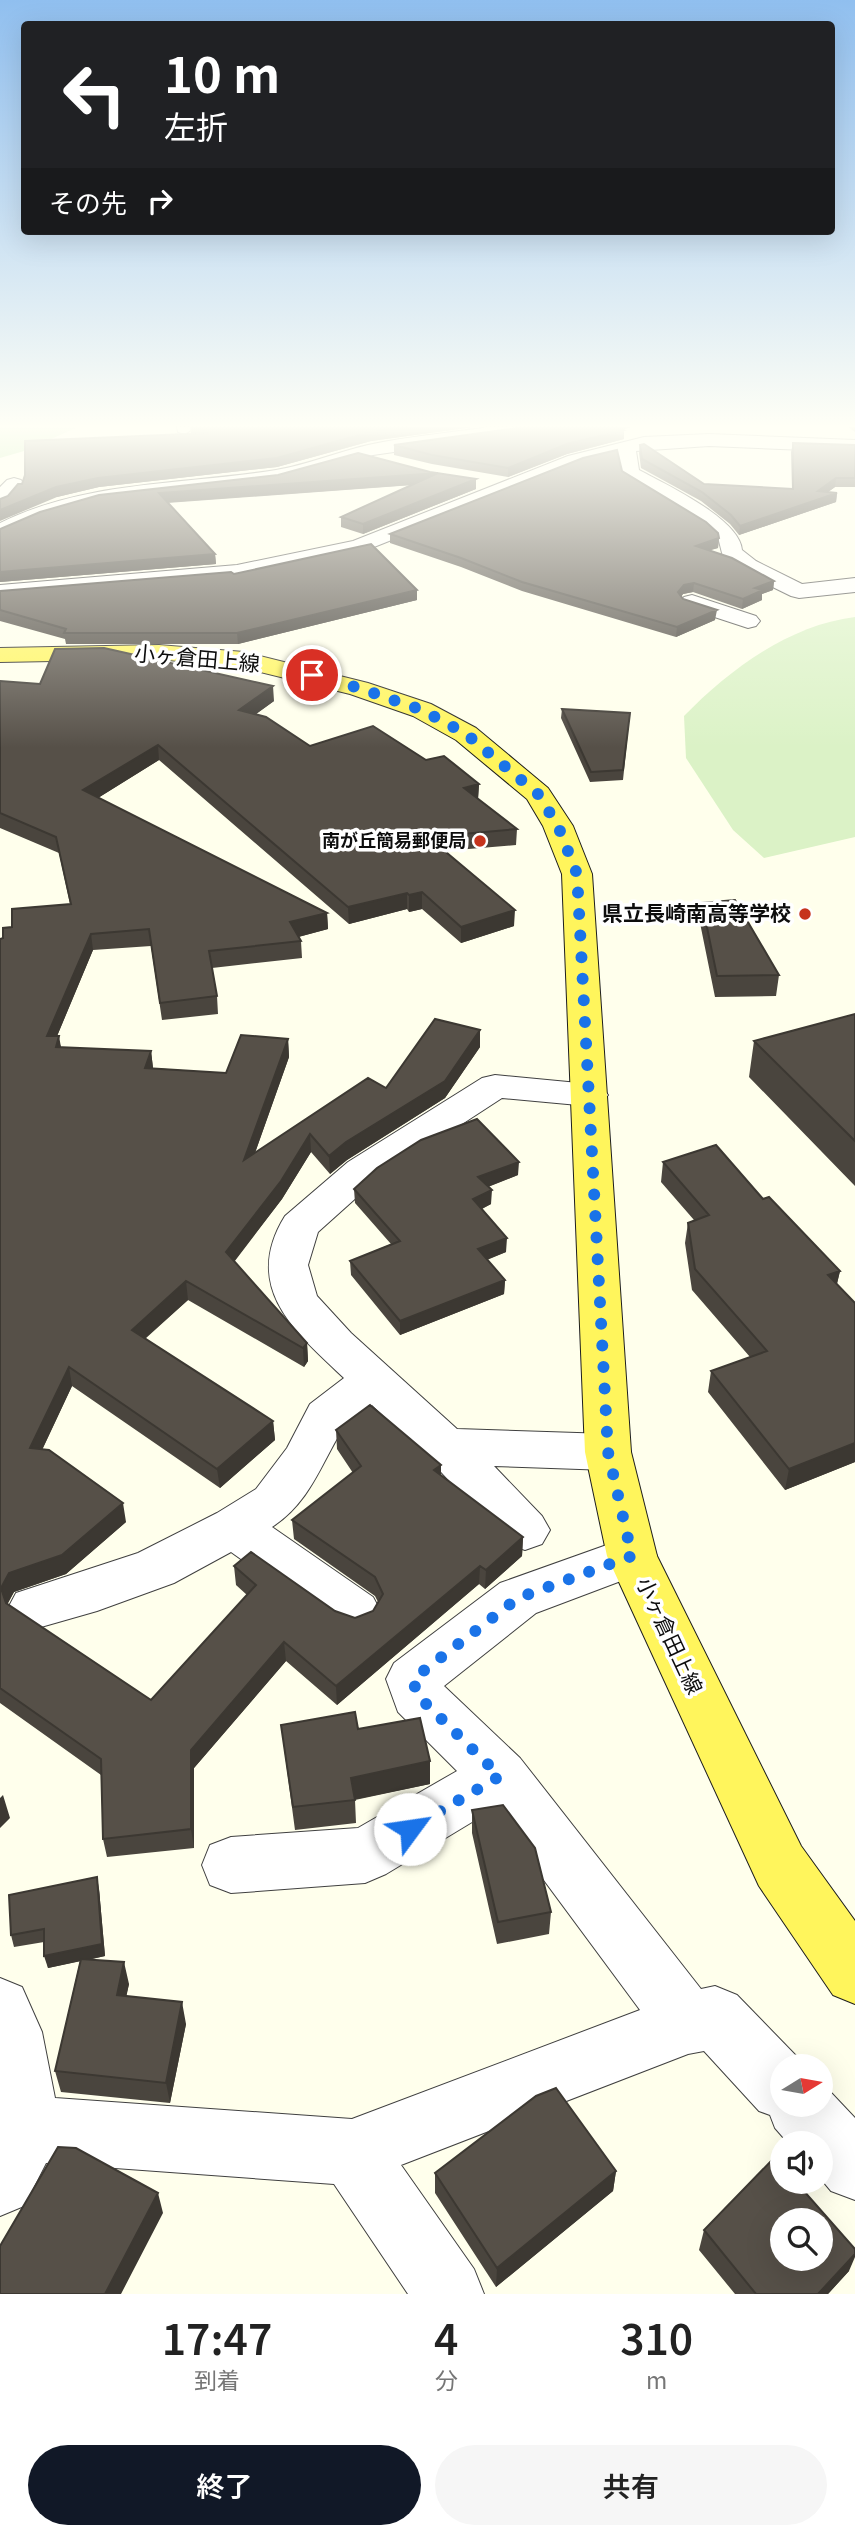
<!DOCTYPE html>
<html lang="ja">
<meta charset="utf-8">
<style>
:root{--surface:#fff;--page:#f6f6f6;--text:#222;--muted:#767676;--accent:#111827}
body{margin:0;font-family:Georgia,"Noto Sans JP",serif;background:var(--page);color:var(--text);height:100vh;display:flex;flex-direction:column;font-size:26px;white-space:nowrap}
*{box-sizing:border-box;margin:0}
p{font-size:23px;color:var(--muted)}
.icon{flex:none;width:38px;height:38px;fill:none;stroke:currentColor;stroke-width:2;stroke-linecap:round;stroke-linejoin:round}
.map{position:relative;height:2294px;overflow:hidden}
.details{display:flex;flex-direction:column;background:var(--surface);flex:1}
.details>*{flex:none}
.banner{position:absolute;left:21px;top:21px;width:814px;height:214px;border-radius:7px;box-shadow:0 7px 28px #0002;background:#202124;color:#fff;overflow:hidden}
.needle{width:46px;rotate:79deg}
.tools{position:absolute;left:770px;top:2054px;display:grid;gap:14px}
.tools a{display:grid;place-items:center;width:63px;height:63px;border-radius:50%;background:var(--surface);box-shadow:0 7px 28px #0002;font-size:35px}
.pin{position:absolute;display:grid;place-items:center;width:60px;height:60px;color:#fff;margin:-30px;border:4px solid #fff;border-radius:50%;box-shadow:0 2px 7px #0007}
.me{position:absolute;width:77px;margin:-38px;rotate:59deg;stroke-linejoin:round;filter:drop-shadow(0 0 5px #0008)}
.turn{display:flex;align-items:center;gap:24px;height:147px;padding:0 28px;font-size:32px}
.turn .icon{width:91px;height:91px;stroke-width:2.5}
.turn b{display:block;font-size:49px;line-height:60px}
.then{display:flex;align-items:center;height:66px;padding:0 28px;background:#0003;gap:14px;font-size:26px}
.eta{display:flex;justify-content:space-evenly;align-items:center;height:119px;text-align:center}
.eta b{font-size:42px;font-weight:600;line-height:49px}
.action{display:flex;gap:14px;margin-top:auto;padding:14px 28px}
.action a{flex:1;height:80px;border-radius:42px;background:var(--accent);color:#fff;font-size:28px;font-weight:600;line-height:80px;text-align:center}
.action a+a{background:var(--page);color:var(--text)}
.map>svg:first-child{display:block}
.forest{fill:#a6de92}
.pitch{fill:#dbf2c6}
.lines{fill:none;stroke-linecap:round;stroke-linejoin:round}
.minor-casing{stroke:#404040;stroke-width:2}
.major-casing{stroke:#1e1e1e;stroke-width:2}
.minor{fill:#fff;fill-rule:evenodd}
.major{fill:#fff55c;fill-rule:evenodd}
.wall{fill:#4a453e}
.shaded-wall{fill:#3c3832}
.building{fill:#565048;stroke:#3c3832;stroke-width:2;fill-rule:evenodd}
.route{stroke:#1a73e8;stroke-width:12;stroke-dasharray:0 21.6}
.poi-dot{fill:#c6331c;stroke:#fff;stroke-width:2.5}
.labels{text-anchor:middle;stroke-width:7;stroke-linejoin:round;paint-order:stroke}
.far-poi-label{font-size:18px;font-weight:bold;fill:#0d0d0d;stroke:#fff;text-anchor:end}
.street-label{font-size:21px;fill:#0d0d0d;stroke:#fff}
.poi-label{font-size:21px;font-weight:bold;fill:#0d0d0d;stroke:#fff;text-anchor:end}
</style>
<div class="map">
<svg width="855" height="2294" viewBox="0 0 855 2294">
<rect width="100%" height="100%" fill="#ffffec"/>
<path class="forest" d="M0 427H78L24 451 0 458Z"/>
<path class="pitch" d="M855 617V837L764 858 733 830 686 758 684 716C729 670 789 625 855 617Z"/>
<g class="lines">
<defs>
<path id="minor" d="M177 427H196L185 434 178 432Z
M489 427H534L525 433 373 455 278 482 100 502 40 519 0 537V523C87 480 182 485 276 470 307 465 337 452 368 445 408 436 449 433 489 427Z
M709 434 855 440V452L709 446 636 451 639 470C665 484 740 519 742 550L756 561 802 584 855 578V592L799 598 791 596 740 571 723 557 719 541 707 529 623 477 618 455 582 464 359 553 237 579 0 599V585L237 565 353 541 568 456 644 437Z
M14 478 21 480 24 484 7 504 0 506V487L7 480Z
M692 595 756 616 760 621 756 626 748 628 684 607 680 602 684 597Z
M495 1075 589 1084 602 1087 608 1095 602 1103 589 1106 502 1098 376 1180 318 1232 308 1265 317 1296 351 1333 457 1429 608 1434 625 1439 631 1452 625 1465 608 1470 494 1466 542 1516 550 1530 542 1544 525 1550 508 1544 429 1459 372 1405C363 1412 349 1420 342 1430 320 1466 310 1502 272 1527L373 1597 381 1612 373 1627 355 1634 337 1627 231 1552 174 1583 97 1611 34 1629 16 1623 8 1608 16 1593 138 1553 217 1513 256 1489 287 1448 310 1404 344 1378C295 1332 241 1287 285 1216L348 1162 482 1078Z
M632 1536 650 1542 657 1556 650 1570 536 1613 444 1686 520 1758 701 1989 715 1986 737 1995 805 2065 782 2067V2105H821V2082L855 2118V2200L831 2191 821 2179V2144H789L775 2128 770 2115 759 2111 704 2051 688 2054 401 2165 474 2269 484 2294H408L334 2184 46 2163 24 2206 0 2216V1978L22 1987 42 2032 55 2098 352 2119 640 2010 492 1810 386 1874 365 1883 231 1893 210 1885 202 1865 210 1845 231 1837 358 1828 457 1771 398 1712 386 1679 394 1663 500 1583Z"/>
<path id="major" d="M159 645 244 652 368 683 431 704 476 728 548 788 573 826 592 874 631 1452 657 1556 801 1846 855 1921V2004L833 1995 759 1886 607 1556 585 1452 562 874 543 826 527 799 456 740 413 716 350 694 244 668 159 659 0 662V648Z"/>
</defs>
<use href="#minor" class="minor-casing"/>
<use href="#major" class="major-casing"/>
<use href="#minor" class="minor"/>
<use href="#major" class="major"/>
</g>
<path class="wall" d="M190 427H473L371 441 277 467 99 487 57 497 8 496 22 484 191 433Z
M848 427H855V432Z
M623 429 624 439 567 454 508 477 432 464 394 455V445Z
M793 443 855 445V487H835L828 492 837 493 836 502 739 535 730 524 701 501 641 468 639 453 640 445 704 484 792 489 791 452Z
M622 471 719 538 718 548 709 550 774 581 773 590 762 594V600L742 609 693 592 683 594 681 597 683 599 715 620 676 637 522 591 461 567 390 543V534Z
M430 472 476 479V489L363 534 341 527V517L413 485 167 503 215 554 216 564 0 582V529L40 512Z
M234 574 417 590V600L238 644H66L65 639 0 621V591Z
M0 681 274 701 256 714 310 746 426 760 479 784 478 799 517 829 516 845 445 851 514 926 461 943 422 909 409 912 407 909 349 924 159 760 98 798 327 913 328 929 298 937 301 941 302 958 212 968 217 996 218 1014 162 1020 151 946 93 950 57 1036 61 1047 151 1051 153 1068 226 1073 288 1039 289 1057 255 1153 386 1088 480 1030V1047L445 1098 347 1160 330 1174 311 1152 282 1199 234 1261 307 1343 308 1361 304 1367 188 1300 145 1339 273 1421 275 1440 220 1488 72 1386 42 1450 126 1522 66 1574 14 1592 7 1604 151 1700 247 1595 236 1585 234 1566 335 1611 355 1618 373 1611 378 1602 375 1596 294 1539 292 1520 353 1473 337 1449 336 1430 441 1465V1476L523 1537 522 1556 485 1589 479 1584 337 1705 286 1661 194 1768V1848L107 1857 103 1839 101 1775 0 1703V939L3 938 12 927 70 904 59 853 0 828Z
M562 709 630 713 623 780 590 782 561 718Z
M702 903 779 975 776 996 715 997 700 923Z
M855 1014V1186L749 1077 754 1041Z
M663 1162 763 1199 840 1271 837 1284 855 1303V1462L785 1490 708 1392 711 1371 750 1357 692 1290 685 1243 688 1223 694 1220 661 1182Z
M518 1175 488 1187 491 1204 482 1209 506 1252 487 1260 505 1280 504 1294 400 1335 351 1275 350 1261 391 1244 355 1203 354 1189Z
M281 1725 358 1729 430 1784 355 1800 356 1823 295 1830Z
M472 1810 551 1912 549 1934 497 1944 472 1833Z
M99 1889 105 1956 88 1960 129 1984 126 1996 186 2024 170 2103 61 2092 55 2071 80 1961 48 1968 44 1942 14 1947 11 1935Z
M616 2171 613 2191 496 2287 435 2193V2173Z
M704 2230 849 2271 828 2294H735L699 2250Z"/>
<path class="shaded-wall" d="M410 427H473L371 441 277 467 99 487 57 497 0 521V510L56 487 98 478Z
M612 427H633L612 432Z
M624 430V439L567 454 508 477V468L567 444Z
M438 473V483L160 503 159 493Z
M836 478 835 487 817 500 837 493 836 502 739 535 740 526 818 491Z
M476 479V489L363 534V524Z
M719 538 718 548 695 555 696 546Z
M215 554 216 564 0 582V572Z
M774 581 773 590 762 594V600L742 609 743 599 755 588Z
M694 583 693 592 683 594 677 602 678 592 684 585Z
M417 590V600L238 644 237 633Z
M717 610 715 620 676 637 677 627Z
M273 686 274 701 241 725 239 710Z
M158 745 159 760 85 806 83 790Z
M479 784 478 799 464 788Z
M422 892V909L409 912V895Z
M407 893V909L349 924 348 907Z
M515 910 514 926 461 943V927Z
M327 913 328 929 291 939 290 922Z
M91 934 93 950 50 1053 47 1036Z
M480 1030V1047L445 1098 347 1160 330 1174 329 1156Z
M59 1036 62 1053 56 1047Z
M288 1039 289 1057 246 1178 244 1160Z
M151 1051 153 1068H145Z
M310 1134 311 1152 282 1199 228 1270 226 1252Z
M519 1162 518 1175 477 1191 478 1177Z
M492 1190 491 1204 473 1213V1199Z
M507 1238 506 1252 478 1263V1249Z
M840 1271 835 1291 828 1275Z
M505 1280 504 1294 400 1335V1321Z
M186 1281 188 1300 134 1348 132 1330Z
M307 1343 308 1361 304 1367 303 1348Z
M69 1367 72 1386 34 1467 30 1448Z
M273 1421 275 1440 220 1488 217 1469Z
M855 1443V1462L785 1490 789 1469Z
M441 1465V1484L434 1470Z
M123 1503 126 1522 66 1574 14 1592 6 1607 1 1588 9 1573Z
M523 1537 522 1556 485 1589 486 1570Z
M480 1566 479 1584 337 1705 336 1686Z
M284 1642 286 1661 194 1768V1848L191 1829V1750Z
M430 1761V1784L352 1800 351 1778Z
M3 1795 10 1818 0 1828V1798Z
M97 1877 99 1889 105 1956 48 1968 44 1956Z
M124 1962 129 1984 122 2017 117 1995Z
M182 2002 186 2024 170 2103 166 2083Z
M616 2171 613 2191 496 2287 497 2268Z
M158 2193 163 2213 121 2294H105Z
M855 2254V2257L849 2271 828 2294H818Z"/>
<path class="building" d="M196 427H410L370 432 277 458 98 478 56 487 0 510V499L8 496 18 484H22L25 475V441L209 433Z
M525 427H619L624 430 567 444 508 468 432 455 394 445Z
M793 443 855 445V478H836L818 491 837 493 740 526 731 515 702 492 642 459 640 445 644 444 704 484 793 489Z
M617 450 622 471 706 522 718 533 719 538 696 546 732 558 774 581 755 588 763 590 743 599 694 583 684 585 678 592 683 599 717 610 677 627 522 582 461 558 390 534 583 458Z
M358 453 430 472 476 479 363 524 341 517 438 473 159 493 215 554 0 572V529L40 512 99 495 278 475Z
M371 544 417 590 237 633H64L66 629 0 610V591L231 572 234 574Z
M104 648 273 686 239 710 266 717 310 746 373 726 426 760 444 756 479 784 464 788 517 829 428 837 515 910 461 927 422 892 409 895 407 893 348 907 158 745 83 790 327 913 290 922 301 941 209 951 217 996 160 1003 149 929 91 934 47 1036H59L56 1047 151 1051 145 1068 226 1073 241 1035 288 1039 244 1160 368 1078 386 1088 435 1019 480 1030 445 1081 346 1142 329 1156 310 1134 281 1181 226 1252 307 1343 303 1348 186 1281 132 1330 273 1421 217 1469 69 1367 30 1448 49 1450 123 1503 62 1555 9 1573 1 1588 6 1603 151 1700 256 1585 234 1566 251 1552 335 1611 355 1618 373 1611 383 1594 375 1577 292 1520 361 1466 336 1430 370 1405 441 1465 434 1470 523 1537 486 1570 480 1566 336 1686 284 1642 191 1750V1829L103 1839 101 1759 0 1688V939L3 938V928L12 927V909L71 904 56 837 0 813V681L40 684 55 649Z
M562 709 630 713 623 770 591 772Z
M735 900 779 975 717 976 702 903Z
M855 1014V1141L754 1041Z
M477 1119 519 1162 478 1177 492 1190 473 1199 507 1238 478 1249 505 1280 400 1321 350 1261 400 1241 354 1189 377 1168 421 1140Z
M716 1145 763 1199 769 1197 840 1271 828 1275 855 1303V1443L789 1469 711 1371 767 1351 695 1269 688 1223 709 1215 663 1162Z
M355 1712 358 1729 420 1718 430 1761 351 1778 355 1800 293 1807 281 1725Z
M503 1805 535 1848 551 1912 498 1922 472 1810Z
M97 1877 102 1944 44 1956V1929L11 1935 9 1895Z
M81 1959 124 1962 117 1995 182 2002 166 2083 55 2071Z
M556 2088 616 2171 497 2268 435 2173 536 2096Z
M58 2147 76 2148 158 2193 105 2294H0V2246Z
M774 2158 782 2167V2182H796L855 2249V2254L818 2294H756L704 2230ZM782 2221H821V2259H782Z"/>
<linearGradient id="sky" x2="0" y2="1"><stop stop-color="#90bfef"/><stop offset="0.57" stop-color="#fffff6"/><stop offset="1" stop-color="#fffff6" stop-opacity="0"/></linearGradient>
<rect width="855" height="748" fill="url(#sky)"/>
<g class="lines">
<path class="route" d="M312 675 359 688 422 710 466 734 538 794 558 826 577 874 608 1452 632 1556 518 1598 413 1679 417 1695 500 1776 410 1829"/>
</g>
<g class="poi-dot">
<circle cx="480" cy="841" r="7"/>
<circle cx="805" cy="914" r="7"/>
</g>
<g class="labels">
<g class="far-poi-label">
<text x="466" y="847">南が丘簡易郵便局</text>
</g>
<g class="street-label">
<text transform="translate(197 659) rotate(5)" y="7">小ヶ倉田上線</text>
<text transform="translate(669 1636) rotate(65)" y="7">小ヶ倉田上線</text>
</g>
<g class="poi-label">
<text x="791" y="921">県立長崎南高等学校</text>
</g>
</g>
</svg>
<div class="tools">
<a><svg class="needle" viewBox="-14 -14 28 28"><path d="M0-13l5 13h-10z" fill="#e53935"/><path d="M0 13l5-13h-10z" fill="#767676"/></svg></a>
<a><svg class="icon" aria-label="sound" viewBox="0 0 24 24"><path d="M4 9h4l5-4v14l-5-4H4zM17 9q2 3 0 6"/></svg></a>
<a><svg class="icon" aria-label="search" viewBox="0 0 24 24"><circle cx="10" cy="10" r="6"/><path d="M15 15l6 6"/></svg></a>
</div>
<div class="pin" style="left:312px;top:675px;background:#d93025"><svg class="icon" aria-label="arrive" viewBox="0 0 24 24"><path d="M6 21V4h12l-3 4 3 4H6"/></svg></div>
<svg class="me" style="left:410px;top:1829px" viewBox="-20 -20 40 40"><circle r="19" fill="#fff"/><path d="M0-13L10 11 0 6-10 11z" fill="#1a73e8"/></svg>
<div class="banner">
<div class="turn"><svg class="icon" aria-label="left" viewBox="0 0 24 24"><path d="M17 20v-9H6M10 6l-5 5 5 5"/></svg><div><b>10 m</b>左折</div></div>
<div class="then">その先<svg class="icon" aria-label="right" viewBox="0 0 24 24"><path d="M7 20v-9h11M14 6l5 5-5 5"/></svg></div>
</div>
</div>
<section class="details">
<div class="eta">
<div><b>17:47</b><p>到着</p></div>
<div><b>4</b><p>分</p></div>
<div><b>310</b><p>m</p></div>
</div>
<div class="action"><a>終了</a><a>共有</a></div>
</section>
